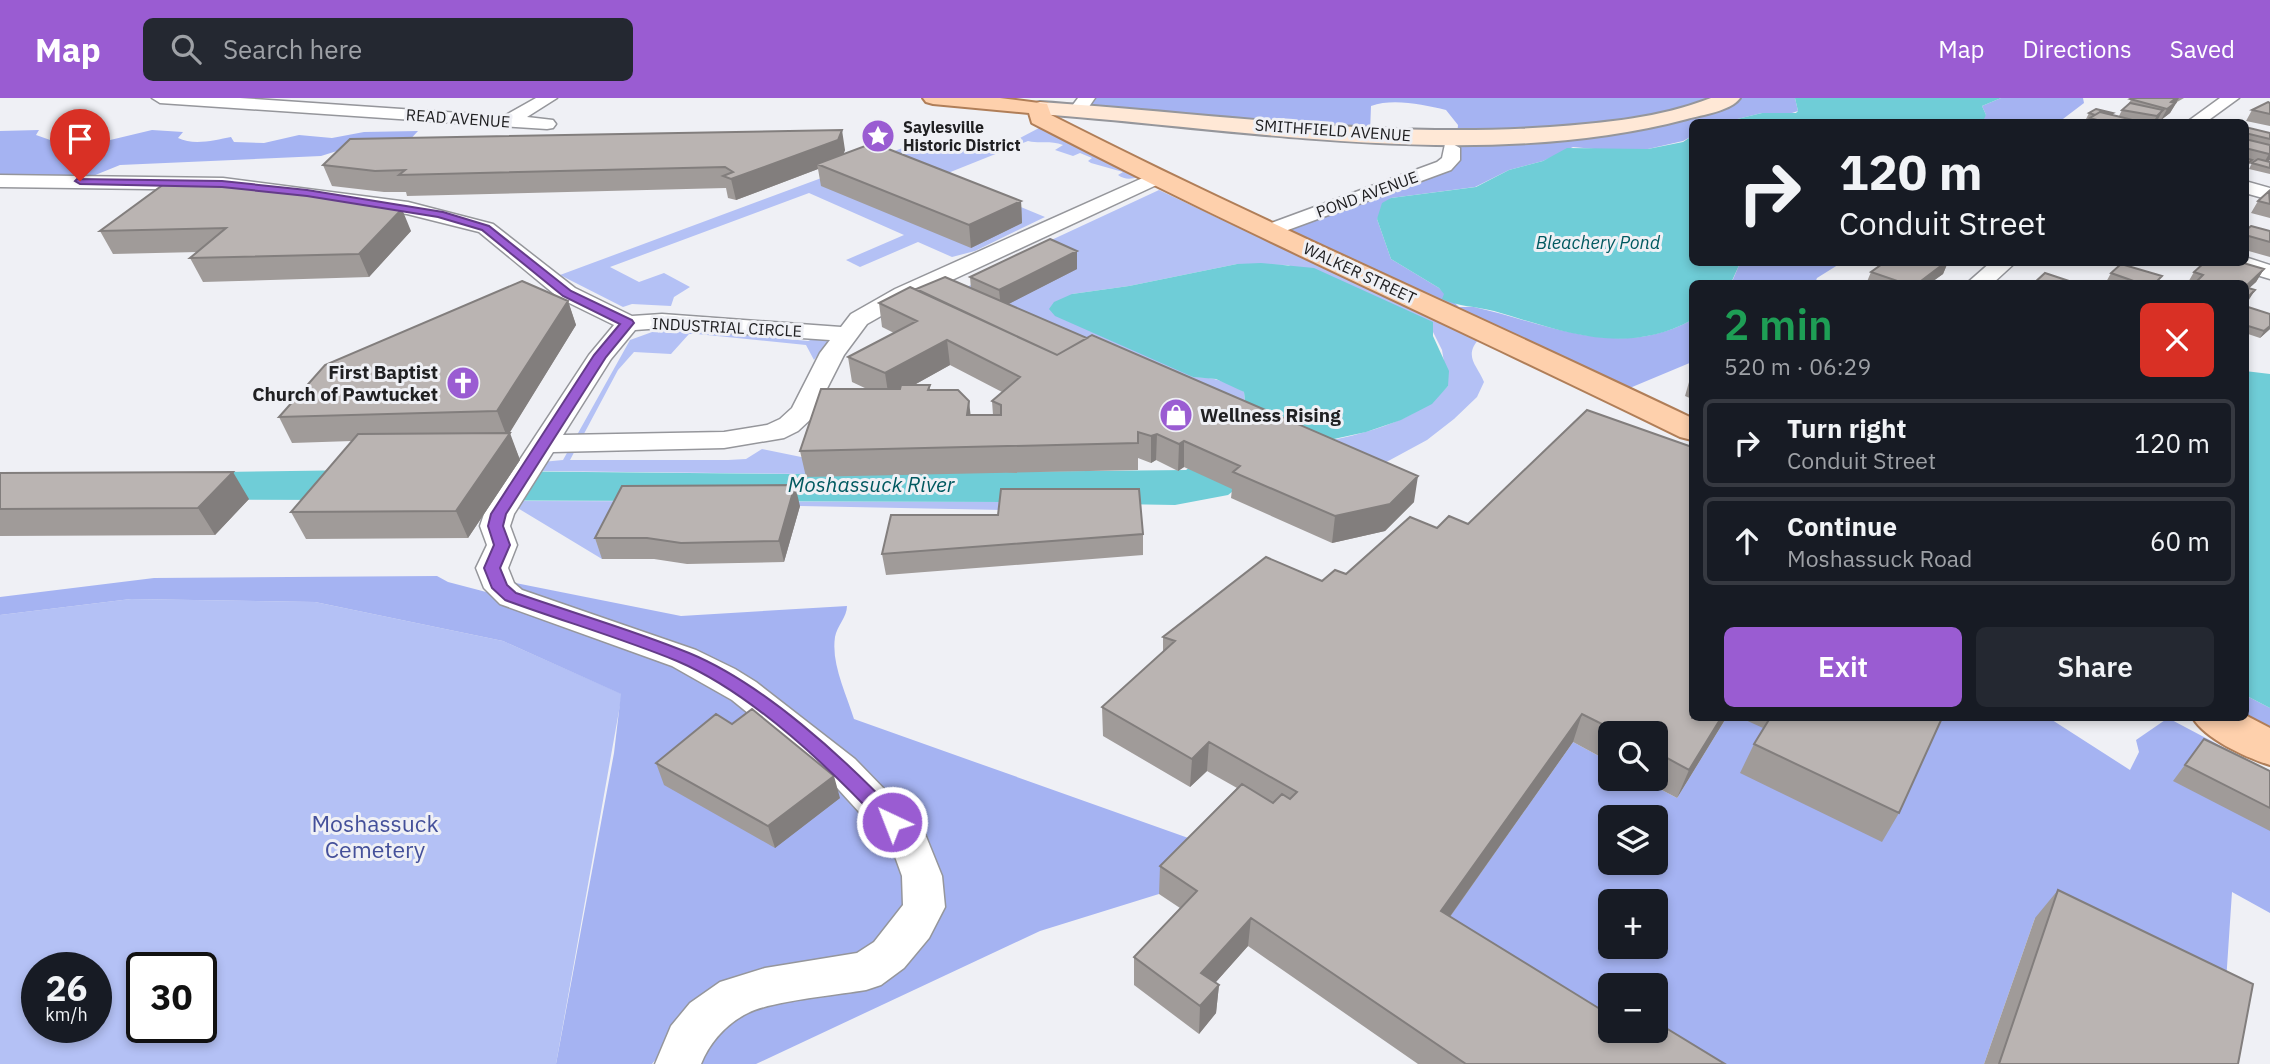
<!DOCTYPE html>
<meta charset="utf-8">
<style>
:root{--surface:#171b24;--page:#242831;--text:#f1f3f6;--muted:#9ea1a6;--line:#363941;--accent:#9a5cd2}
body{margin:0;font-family:"IBM Plex Sans",sans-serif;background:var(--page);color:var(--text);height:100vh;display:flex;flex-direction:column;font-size:26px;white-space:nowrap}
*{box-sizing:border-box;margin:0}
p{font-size:23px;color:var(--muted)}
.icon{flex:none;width:38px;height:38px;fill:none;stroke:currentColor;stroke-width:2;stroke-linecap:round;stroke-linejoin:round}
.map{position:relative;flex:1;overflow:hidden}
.panel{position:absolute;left:1689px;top:182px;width:560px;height:441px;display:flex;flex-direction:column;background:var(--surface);border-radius:10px;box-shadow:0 4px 10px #0003}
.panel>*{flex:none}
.banner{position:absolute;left:1689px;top:21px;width:560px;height:147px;border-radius:10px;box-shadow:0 4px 10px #0003;background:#171b24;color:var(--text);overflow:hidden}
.tools{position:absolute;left:1598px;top:623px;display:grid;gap:14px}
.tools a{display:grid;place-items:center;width:70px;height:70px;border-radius:10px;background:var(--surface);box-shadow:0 4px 10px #0003;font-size:35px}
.speed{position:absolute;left:21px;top:854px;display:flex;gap:14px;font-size:35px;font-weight:700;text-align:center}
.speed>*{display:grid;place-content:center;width:91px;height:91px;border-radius:50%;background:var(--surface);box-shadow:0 4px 10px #0003;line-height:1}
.speed small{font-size:18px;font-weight:400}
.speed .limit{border:4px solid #111;border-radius:10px;background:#fff;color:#111}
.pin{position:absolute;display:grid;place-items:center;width:60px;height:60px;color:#fff;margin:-72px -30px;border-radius:50% 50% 50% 0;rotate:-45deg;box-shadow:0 0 7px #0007}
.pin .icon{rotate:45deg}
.me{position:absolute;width:77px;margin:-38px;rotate:317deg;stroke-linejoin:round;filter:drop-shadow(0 0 5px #0008)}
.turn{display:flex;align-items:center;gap:24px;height:147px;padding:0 35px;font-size:32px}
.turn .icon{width:91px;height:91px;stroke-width:2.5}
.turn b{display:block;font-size:49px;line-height:60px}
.round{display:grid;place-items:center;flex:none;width:74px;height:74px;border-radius:10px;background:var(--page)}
.overview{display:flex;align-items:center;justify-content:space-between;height:119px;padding:0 35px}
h1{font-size:42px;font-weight:600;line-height:52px;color:#1e9e55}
.primary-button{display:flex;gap:14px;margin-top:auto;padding:14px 35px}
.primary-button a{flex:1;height:80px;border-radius:10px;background:var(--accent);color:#fff;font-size:28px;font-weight:600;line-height:80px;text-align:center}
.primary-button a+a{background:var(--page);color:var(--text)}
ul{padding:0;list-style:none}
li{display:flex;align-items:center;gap:21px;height:88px;margin:0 14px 10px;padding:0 21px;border:4px solid var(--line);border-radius:10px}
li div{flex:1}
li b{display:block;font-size:26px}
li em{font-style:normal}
header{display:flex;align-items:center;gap:42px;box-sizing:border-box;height:98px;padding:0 35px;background:var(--accent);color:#fff}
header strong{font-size:33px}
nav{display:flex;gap:38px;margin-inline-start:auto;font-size:24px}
.search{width:490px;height:63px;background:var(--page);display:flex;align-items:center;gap:18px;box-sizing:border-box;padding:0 24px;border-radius:10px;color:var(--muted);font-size:26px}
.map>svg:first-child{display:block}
.green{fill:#b4c1f5;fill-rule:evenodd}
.forest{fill:#a5b3f2;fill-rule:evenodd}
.water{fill:#6fcdd7}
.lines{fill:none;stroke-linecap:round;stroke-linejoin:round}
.minor-casing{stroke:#95969b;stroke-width:3}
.secondary-casing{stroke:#95969b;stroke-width:4}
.primary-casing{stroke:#b07e58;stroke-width:4}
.minor{fill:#fff;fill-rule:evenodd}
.secondary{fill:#ffe8d6;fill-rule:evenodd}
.primary{fill:#fed0ac;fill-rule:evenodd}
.wall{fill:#a09b99;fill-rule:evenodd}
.shaded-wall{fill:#827e7d}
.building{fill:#bab4b2;stroke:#827e7d;stroke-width:2}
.route{fill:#9a5cd2;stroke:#643c88;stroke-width:2}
.labels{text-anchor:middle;stroke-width:6;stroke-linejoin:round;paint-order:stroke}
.far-street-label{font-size:16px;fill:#202022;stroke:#eff0f5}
.far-poi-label{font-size:16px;font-weight:bold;fill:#202022;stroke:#eff0f5;text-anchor:start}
.far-water-label{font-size:18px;font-style:italic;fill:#005960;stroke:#eff0f5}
.poi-label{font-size:19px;font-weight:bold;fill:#202022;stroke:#eff0f5;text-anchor:end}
.water-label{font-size:21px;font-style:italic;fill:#005960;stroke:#eff0f5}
.near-park-label{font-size:23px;fill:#44509a;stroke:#eff0f5}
</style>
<header>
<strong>Map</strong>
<div class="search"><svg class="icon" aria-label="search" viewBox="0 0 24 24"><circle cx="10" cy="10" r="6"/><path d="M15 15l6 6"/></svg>Search here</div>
<nav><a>Map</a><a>Directions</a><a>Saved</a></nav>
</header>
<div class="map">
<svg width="2270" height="966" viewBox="0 0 2270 966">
<rect width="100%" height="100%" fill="#eff0f5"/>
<path class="green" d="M1039 30 1139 79C1131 81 1125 82 1118 77L1123 74 1091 65 1088 63 1092 60 1080 55 1073 58 1055 52 1063 47C1050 42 1040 46 1028 43L943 77 1045 119 975 153 952 159 918 144 860 169 846 162 904 137 809 95 610 169 639 184 664 175 690 189 674 199 671 208 632 206 623 209 560 177 916 45 979 52 1018 41Z
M1159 92 1311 164 1447 224 1478 242C1464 259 1477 267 1484 284L1477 299 1454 321 1427 342 1379 368 1288 351C1344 339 1408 332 1448 288L1442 252 1431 230 1288 167 1237 166 1129 188 1072 196 1193 279C1212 279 1228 283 1244 294L1245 303 947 198 1039 156 1032 151Z
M666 229 808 243 839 230 814 262 806 247 697 236H689L671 256 634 254 618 272 570 362H728L746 361 762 351 811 361 807 376 536 373 542 364 563 362 630 242Z
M506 403 1006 404 1003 412 800 408 602 461Z
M131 501 315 504 503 543 622 596 556 966H0V517ZM37 870H96V929H37ZM142 870H201V929H142Z"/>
<path class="forest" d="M1086 0H1795L1798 13 1789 16 1762 15 1725 24H1692V38L1683 43 1648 51 1615 53 1573 49 1543 63 1509 72 1475 89 1391 100 1377 121 1391 161 1439 190 1459 209H1474C1549 226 1618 262 1692 222V264L1613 297 1272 135 1446 66 1453 56 1444 42 1457 38 1458 27 1446 12C1423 7 1394 0 1371 8L1370 34 1085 13Z
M2001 0H2083L2084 5 2059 24H1969H1977L1986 17 1982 8Z
M39 32 36 37 53 43H106L152 32 183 34 178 40C194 48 215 42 231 39L234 44 264 45 299 37 332 40 364 34 418 33 405 47 353 48 321 58 120 67 83 82 0 83V33Z
M1740 165H1841L1817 180 1815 185 1731 186Z
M437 478 448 484 524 504 496 481 681 518 847 508C847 519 837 528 835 539 831 566 846 595 854 621L1208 747 1159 796 1040 833 756 966H678L704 904 652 966H556L614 655 621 596 503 543 315 504 131 501 0 517V499L154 480Z
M2245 597 2270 610V658L2200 620H2245Z
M1726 620H2049L2130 672 2139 654 2136 642 2168 620 2270 674V815L2232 794 2224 914 2035 820 1984 966H1665L1656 933V887H1610V932L1434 841 1573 644 1610 664V681H1641L1677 700ZM1610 719H1656V765H1610ZM1610 803H1656V849H1610Z"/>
<path class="water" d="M1795 0H2001L1982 8 1986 17 1984 21 1969 24H1725L1762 15H1796L1798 13Z
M1692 38V164L1740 165 1731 185 1692 186V222C1623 259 1563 233 1494 213 1475 208 1459 209 1442 201L1444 196 1439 190 1391 161 1377 121 1382 105 1391 100 1476 89 1509 72 1543 63 1567 50 1648 51 1683 44Z
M1261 165 1314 170 1433 224V238L1449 273 1448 288 1432 306 1401 322 1366 334 1288 351 1228 397 1175 407 1006 404 0 401V377L366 372 789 376 1186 372 1239 333 1245 303 1244 294 1216 281 1193 279 1055 218 1049 211 1054 204 1072 196 1129 188 1237 166Z
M2245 273 2270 276V610L2245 597Z"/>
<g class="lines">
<defs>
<path id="minor" d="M152 0H240L504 18 536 0H557L527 19 553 22 556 26 553 30 547 31 160 5Z
M1078 0H1095L1084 16 1078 17 1069 12Z
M2220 0H2239L2206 24H2187Z
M1451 45 1460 50V62L1451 72 1277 136H1263L1260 132 1263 128 1437 64 1442 60 1445 46Z
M1156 74 1163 76 1166 80 1163 84 911 201 867 226 844 257 812 320 798 333 784 340 724 350 553 354 514 416 510 428 517 447 508 470 514 485 522 492 696 552 735 571 756 584 855 661 923 731 942 778 945 809 929 840 904 870 881 887 866 892C837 897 771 903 748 915 727 925 709 945 701 966H655L671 928 690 905 720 884 765 870 857 855 874 844 903 807 902 778 892 750 829 681 732 602 672 568 500 506 484 490 476 470 487 447 480 428 484 416 589 257 614 227 559 200 479 134 407 116 223 92 0 89V77L223 80 408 104 493 126 575 190 632 218 662 216 841 229 851 216 895 191ZM662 230 830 242 820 255 792 310 780 321 767 327 724 334 563 337 611 261 635 232Z
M2245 83 2270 90V102L2245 95Z
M2245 159 2270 167V181L2230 169 2227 164H2245Z
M1991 164H2016L1992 186H1966Z"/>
<path id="secondary" d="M1711 0H1740C1731 13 1702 17 1687 21 1484 75 1246 31 1040 16L1033 14 1030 10 1033 6 1040 4C1209 15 1380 41 1550 29 1604 25 1660 20 1711 0Z"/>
<path id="primary" d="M923 0H1000L1047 6 1051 17C1261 124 1479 218 1692 320V342L1680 339C1465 233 1245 136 1032 25L1029 15 933 6 926 4Z
M2245 617 2270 630V667C2247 660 2205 641 2193 620H2245Z"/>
</defs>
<use href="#minor" class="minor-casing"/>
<use href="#secondary" class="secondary-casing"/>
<use href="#primary" class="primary-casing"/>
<use href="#minor" class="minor"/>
<use href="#secondary" class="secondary"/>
<use href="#primary" class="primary"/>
</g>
<path class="wall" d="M2132 0H2184L2177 4 2170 15 2161 22 2158 21 2156 24H2088L2090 22 2086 21 2089 15H2113L2112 17 2119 18 2122 12 2127 8Z
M2270 5V28L2246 23 2252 12Z
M2245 29 2270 35V62L2268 63 2270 64V76L2249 71 2252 65H2250L2245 73Z
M845 52 843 56 1021 103 1022 125 971 150 821 88 818 71 736 102 728 100 726 90 407 98 406 94H384L332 88 323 67Z
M164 86 411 133 369 179 203 184 190 160 198 154 113 156 100 133Z
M2270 93V120L2251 115 2258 103Z
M2245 133H2270V159L2245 152Z
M1077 153V171L1008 206 1414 404 1385 433 1332 445 1231 400 1232 391 1184 369 1178 373 1156 362 1151 365 1138 360V372L806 379 800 353 867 291 852 284 848 259 894 235 882 229 879 205 916 191H971L970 179ZM950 267 1002 294 992 303 993 317H971L930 292V287H914Z
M1885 164H1948L1943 176 1929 186H1866L1871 174Z
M2264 171 2256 184 2249 190 2255 192 2245 206V186H2187L2194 174Z
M2111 175 2160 182 2170 186H2105Z
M568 203 576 227 509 335 520 362 468 440 306 441 291 414 352 343 292 345 279 319Z
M2245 212 2270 216V231L2260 240 2245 235Z
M1692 282V301L1685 298 1689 284Z
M0 375 249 401 215 437 0 438Z
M800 408 784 464 687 466 654 461H602L595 440Z
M1468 426 1692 620H1726L1677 700 1641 681H1656V635H1610V664L1573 644 1450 819 1600 911 1725 966H1418L1248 848 1215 885 1219 887 1216 915 1199 936 1134 887V859L1180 810 1159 796 1160 768 1237 690 1207 673 1190 689 1103 638 1102 609 1163 554V539L1322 483 1346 476 1437 430Z
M1143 436V457L886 477 882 456Z
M1741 620H1942L1899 715 1882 744 1740 675 1754 646 1763 630Z
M2204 641 2270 673V733L2173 683Z
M656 665 840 700 775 750 664 687Z
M2058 792 2238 966H1984L2035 820Z"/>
<path class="shaded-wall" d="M2176 0H2179L2170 15 2161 22 2171 4Z
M2163 12 2157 23 2153 24 2157 18Z
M842 32 845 52 841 63 817 66 818 71 736 102 731 81Z
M2269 56H2270V62L2262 68Z
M1021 103 1022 125 971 150 969 127Z
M402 111 411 133 369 179 359 156Z
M1077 153V171L1001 210 999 192Z
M1946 164H1948L1943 176 1929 186H1917Z
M2264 171 2256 184 2245 194V189Z
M2255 192 2247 205 2245 206V202Z
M568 203 576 227 507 339 497 313Z
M2270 228V231L2260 240 2264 233Z
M947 242 950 267 889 301 885 275Z
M969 303 972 329 967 317Z
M510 335 520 362 468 440 456 413Z
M1157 336 1156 362 1151 365V338Z
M1184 343V369L1178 373 1179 346Z
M233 374 249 401 215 437 198 410Z
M1418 378 1414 404 1385 433 1332 445 1335 418Z
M795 387 800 408 784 464 779 443Z
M1582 616 1573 644 1434 841 1441 813Z
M1721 620H1726L1677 700 1689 672Z
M1209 644 1207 673 1190 689 1192 661Z
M834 678 840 700 775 750 768 728Z
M1251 820 1248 848 1199 903 1201 875Z
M1219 887 1216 915 1199 936 1200 908Z"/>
<path class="building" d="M2132 0H2176L2171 4 2175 5 2167 11 2130 1Z
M2268 4 2270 5V16L2252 12Z
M2130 5 2163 12 2157 18 2122 12Z
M2096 11 2113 15 2111 16 2100 14 2095 17 2089 15Z
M2100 14 2129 21 2123 24H2125H2103H2104L2090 20Z
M2245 29 2270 35V41L2245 35Z
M842 32 838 42 731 81 723 78 733 74 725 69 399 77 405 72 375 73 323 67 350 41Z
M2245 41 2270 47V56H2269L2245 50Z
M873 45 1021 103 969 127 817 66Z
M2245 60 2252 62 2246 67 2245 66Z
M2258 61 2270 64V70L2252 65Z
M225 85 402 111 359 156 190 160 226 130 100 133 164 86Z
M2269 93 2270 106 2258 103Z
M2251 128 2270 133V144L2245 137V133Z
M1050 141 1077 153 999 192 970 179Z
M1885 164H1946L1917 186H1906L1871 174Z
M2205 164H2240L2264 171 2245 189V186H2194L2203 177 2194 174Z
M2121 166 2162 178 2158 182 2170 186H2142L2111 175Z
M2045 175 2078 186H2033Z
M945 179 1087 240 1057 257 916 191Z
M522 183 568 203 497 313 279 319 325 267Z
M910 189 1057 257 1092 237 1418 378 1390 406 1335 418 1233 374 1240 368 1184 343 1179 346 1157 336 1151 338 1138 334V345L800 353 821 291H900L901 287H930L928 292H958L969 303 967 317H1001V307L992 303 1020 279 947 242 885 275 848 259 917 223 879 205Z
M2245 189 2255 192 2245 202Z
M2248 209 2270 216V228L2264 233 2245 227V212Z
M1587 312 1692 349V620H1721L1689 672 1656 654V635H1620L1582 616 1441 813 1600 911 1610 896V933H1656V924L1725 966H1466L1251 820 1201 875 1219 887 1200 908 1134 859 1197 793 1160 768 1242 686 1273 705 1282 696 1290 701 1297 694 1209 644 1192 661 1102 609 1175 543 1163 539 1266 459 1322 483 1335 472 1346 476 1410 419 1437 430 1449 418 1468 426Z
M510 335 456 413 291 414 358 336Z
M233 374 198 410 0 411V375Z
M795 387 779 443 681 445 647 440H595L622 388Z
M1001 391H1139L1143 436 882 456 891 417H998Z
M752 611 834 678 768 728 656 665 716 616 732 626Z
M1770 620H1942L1899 715 1754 646Z
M2204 641 2270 673V710L2185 667Z
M2058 792 2253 886 2238 966H1999Z"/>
<path class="route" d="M77 81 222 83 307 92 443 114 489 128 571 193 632 222 634 225 606 259 506 416 503 428 510 447 500 470 507 487 516 495C573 515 633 532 689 555 764 586 844 660 899 718L902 724 899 729 892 732 885 729C830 670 752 595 677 563 621 540 562 523 505 502L492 490 484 470 494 447 488 428 491 416 594 257 620 226 563 198 482 132 438 119 307 98 222 89 80 86 75 83Z"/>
<defs>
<symbol id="sight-disc" viewBox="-11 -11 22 22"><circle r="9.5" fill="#9a5cd2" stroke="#eff0f5"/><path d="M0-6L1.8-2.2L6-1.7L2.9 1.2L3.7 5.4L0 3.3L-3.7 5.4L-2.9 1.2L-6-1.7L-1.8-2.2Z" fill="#fff"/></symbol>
<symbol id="church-disc" viewBox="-11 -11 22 22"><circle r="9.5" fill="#9a5cd2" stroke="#eff0f5"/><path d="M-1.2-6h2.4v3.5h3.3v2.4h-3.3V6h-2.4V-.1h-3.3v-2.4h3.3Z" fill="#fff"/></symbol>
<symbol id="shop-disc" viewBox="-11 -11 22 22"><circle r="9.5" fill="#9a5cd2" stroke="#eff0f5"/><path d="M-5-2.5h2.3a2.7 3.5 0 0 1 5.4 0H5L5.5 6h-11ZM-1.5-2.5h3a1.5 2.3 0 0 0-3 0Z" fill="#fff"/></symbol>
</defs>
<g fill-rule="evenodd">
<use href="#sight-disc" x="859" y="19" width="38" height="38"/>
<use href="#church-disc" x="444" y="266" width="38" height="38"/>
<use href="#shop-disc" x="1157" y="298" width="38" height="38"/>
</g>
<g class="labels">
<g class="far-street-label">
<text transform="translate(458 20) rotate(4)" y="6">READ AVENUE</text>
<text transform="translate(1333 32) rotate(4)" y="6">SMITHFIELD AVENUE</text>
<text transform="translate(1367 96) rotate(-20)" y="6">POND AVENUE</text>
<text transform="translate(1360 175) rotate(25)" y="6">WALKER STREET</text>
<text transform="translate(727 229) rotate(3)" y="6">INDUSTRIAL CIRCLE</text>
</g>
<g class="far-poi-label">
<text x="903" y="35">Saylesville<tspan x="903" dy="18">Historic District</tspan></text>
</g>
<g class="far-water-label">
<text x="1598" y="151">Bleachery Pond</text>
</g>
<g class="poi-label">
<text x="438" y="281">First Baptist<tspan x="438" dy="22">Church of Pawtucket</tspan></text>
<text x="1200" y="324" text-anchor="start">Wellness Rising</text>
</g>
<g class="water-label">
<text x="871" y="394">Moshassuck River</text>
</g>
<g class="near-park-label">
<text x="375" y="734">Moshassuck<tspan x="375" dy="26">Cemetery</tspan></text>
</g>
</g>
</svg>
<div class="tools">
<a><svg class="icon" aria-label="search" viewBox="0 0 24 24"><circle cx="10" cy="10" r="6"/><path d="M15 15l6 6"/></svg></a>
<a><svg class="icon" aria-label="layers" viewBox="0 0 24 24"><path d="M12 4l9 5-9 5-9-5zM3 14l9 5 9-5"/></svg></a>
<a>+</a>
<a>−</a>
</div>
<div class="speed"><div>26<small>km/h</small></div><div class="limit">30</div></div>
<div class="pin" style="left:80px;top:83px;background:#d93025"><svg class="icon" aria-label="arrive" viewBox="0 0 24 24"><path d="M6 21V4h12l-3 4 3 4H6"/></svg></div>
<svg class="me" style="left:892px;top:724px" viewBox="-20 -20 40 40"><circle r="17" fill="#9a5cd2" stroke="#fff" stroke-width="3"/><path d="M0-11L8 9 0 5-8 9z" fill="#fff"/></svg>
<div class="banner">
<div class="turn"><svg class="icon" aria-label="right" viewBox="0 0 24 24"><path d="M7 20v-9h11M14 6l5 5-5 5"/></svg><div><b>120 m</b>Conduit Street</div></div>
</div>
<section class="panel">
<div class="overview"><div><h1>2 min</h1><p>520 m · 06:29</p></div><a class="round" style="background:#d93025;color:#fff"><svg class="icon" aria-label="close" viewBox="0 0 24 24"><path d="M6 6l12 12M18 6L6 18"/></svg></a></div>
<ul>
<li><svg class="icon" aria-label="right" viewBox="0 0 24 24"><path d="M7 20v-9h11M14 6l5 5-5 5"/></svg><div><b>Turn right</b><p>Conduit Street</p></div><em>120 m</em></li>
<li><svg class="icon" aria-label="ahead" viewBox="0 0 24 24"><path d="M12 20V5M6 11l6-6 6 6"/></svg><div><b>Continue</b><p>Moshassuck Road</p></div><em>60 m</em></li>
</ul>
<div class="primary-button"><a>Exit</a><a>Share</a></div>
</section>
</div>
